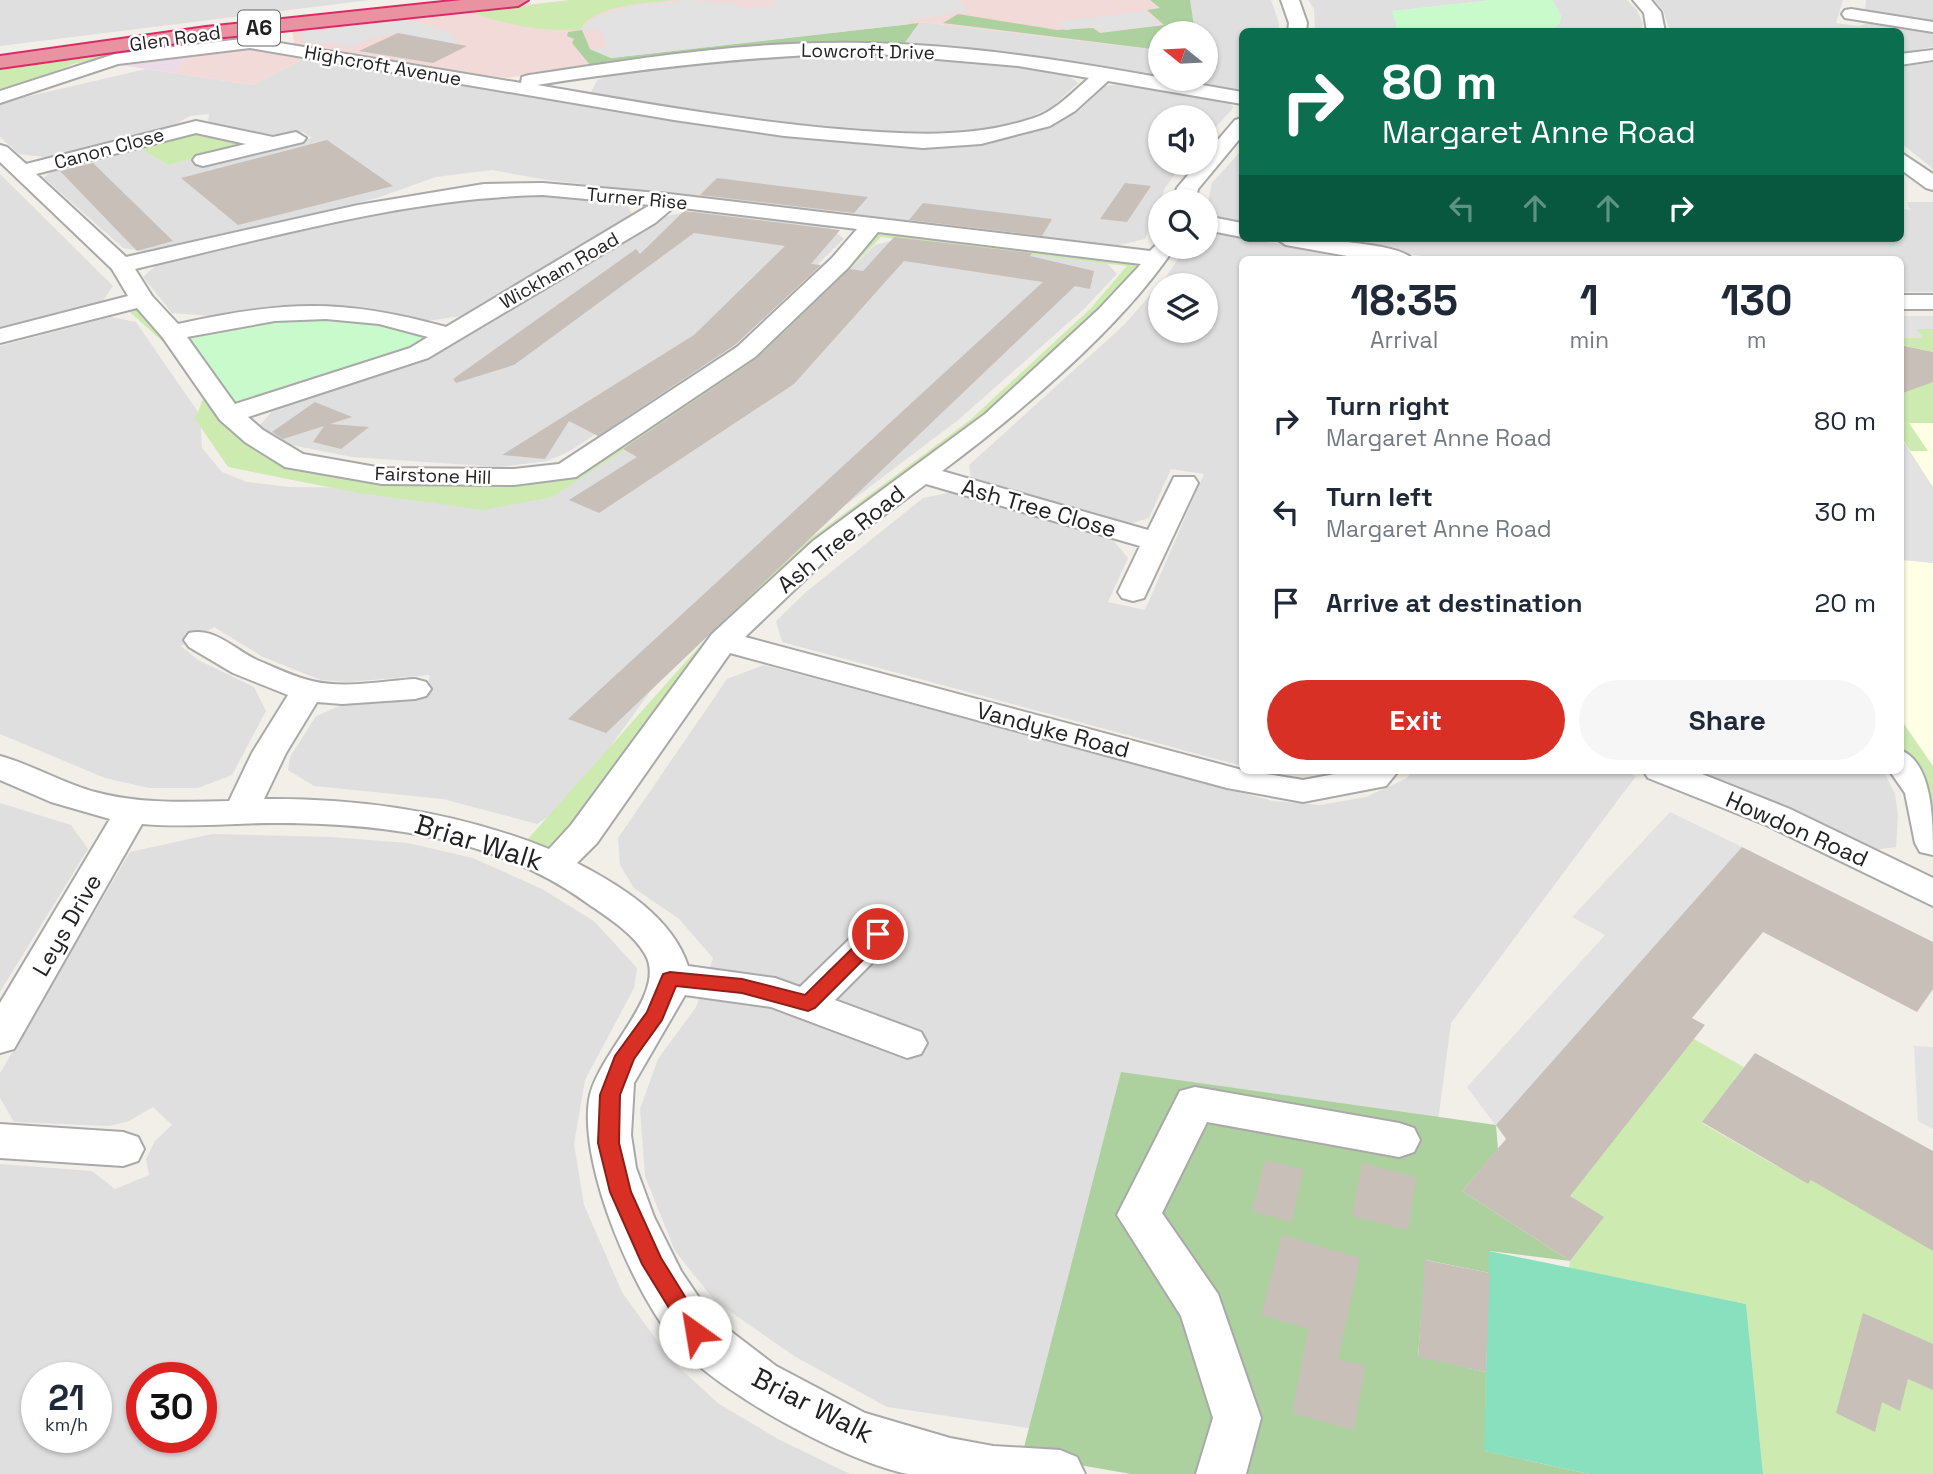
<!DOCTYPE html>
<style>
:root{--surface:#fff;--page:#f6f6f7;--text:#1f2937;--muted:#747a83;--accent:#d93025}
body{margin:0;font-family:"Space Grotesk",sans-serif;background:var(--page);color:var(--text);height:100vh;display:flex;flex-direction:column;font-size:26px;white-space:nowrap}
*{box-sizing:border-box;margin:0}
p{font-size:23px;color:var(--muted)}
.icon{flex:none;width:38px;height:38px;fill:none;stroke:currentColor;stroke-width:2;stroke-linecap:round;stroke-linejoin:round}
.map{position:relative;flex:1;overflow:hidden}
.drawer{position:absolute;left:1239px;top:256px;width:665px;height:518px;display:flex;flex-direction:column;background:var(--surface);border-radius:10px;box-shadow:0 2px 5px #0004}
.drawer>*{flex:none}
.guide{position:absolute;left:1239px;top:28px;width:665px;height:214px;border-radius:10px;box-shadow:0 2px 5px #0004;background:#0b6e4f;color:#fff;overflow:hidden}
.needle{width:46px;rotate:288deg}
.buttons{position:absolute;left:1148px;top:21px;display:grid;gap:14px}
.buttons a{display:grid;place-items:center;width:70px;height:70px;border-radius:50%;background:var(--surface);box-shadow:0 2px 5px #0004;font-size:35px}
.speed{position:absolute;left:21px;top:1362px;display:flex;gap:14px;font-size:35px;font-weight:700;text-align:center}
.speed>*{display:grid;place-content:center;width:91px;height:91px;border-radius:50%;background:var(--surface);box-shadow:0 2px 5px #0004;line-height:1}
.speed small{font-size:18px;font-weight:400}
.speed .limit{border:10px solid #d22;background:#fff;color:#111}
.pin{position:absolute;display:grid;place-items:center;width:60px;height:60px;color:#fff;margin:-30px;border:4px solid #fff;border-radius:50%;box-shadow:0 2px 7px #0007}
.me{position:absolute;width:77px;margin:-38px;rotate:328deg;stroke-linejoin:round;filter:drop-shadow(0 0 5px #0008)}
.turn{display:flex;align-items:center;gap:24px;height:147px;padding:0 28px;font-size:32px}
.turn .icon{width:91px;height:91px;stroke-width:2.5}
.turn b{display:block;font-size:49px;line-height:60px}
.lanes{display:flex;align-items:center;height:66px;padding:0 28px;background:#0003;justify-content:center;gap:35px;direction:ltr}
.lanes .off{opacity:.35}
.eta{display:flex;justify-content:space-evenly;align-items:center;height:119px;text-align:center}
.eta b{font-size:42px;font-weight:700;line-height:49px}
.button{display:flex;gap:14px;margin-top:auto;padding:14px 28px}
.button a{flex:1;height:80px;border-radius:42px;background:var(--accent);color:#fff;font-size:28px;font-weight:700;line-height:80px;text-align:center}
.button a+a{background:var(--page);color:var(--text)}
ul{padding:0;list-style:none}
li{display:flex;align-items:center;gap:21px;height:91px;padding:0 28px}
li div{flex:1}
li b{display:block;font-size:26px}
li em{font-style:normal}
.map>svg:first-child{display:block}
.residential{fill:#e0dfdf;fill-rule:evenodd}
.commercial{fill:#f2dad9}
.industrial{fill:#ebdbe8}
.education{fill:#ffffe5}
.grass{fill:#cdebb0}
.forest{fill:#add19e}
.park{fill:#c8facc}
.pitch{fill:#88e0be}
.parking{fill:#e2e2e2}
.building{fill:#c7bfb8}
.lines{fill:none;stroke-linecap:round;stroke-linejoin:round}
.minor-casing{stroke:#a9a9a9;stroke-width:4}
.highway-casing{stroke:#dc2a67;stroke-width:4}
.minor{fill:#fff;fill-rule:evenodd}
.highway{fill:#e892a2;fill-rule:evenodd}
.route{fill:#d93025;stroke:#8d1f18;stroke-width:2}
.labels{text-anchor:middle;stroke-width:5;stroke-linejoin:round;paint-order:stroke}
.far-street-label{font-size:19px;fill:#222;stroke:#fff}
.shield{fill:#fff;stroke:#646464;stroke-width:2}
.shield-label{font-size:21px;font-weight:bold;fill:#222}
.street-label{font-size:23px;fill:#222;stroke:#fff}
.near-street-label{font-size:28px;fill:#222;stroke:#fff}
</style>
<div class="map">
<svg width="1933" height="1474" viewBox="0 0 1933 1474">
<rect width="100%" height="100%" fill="#f2efe9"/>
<path class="residential" d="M0 0H370L0 46Z
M1180 0H1271L1279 23 1278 31 1242 32V88L1229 91 1161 79H1206V33H1189Z
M1308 0H1493L1393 11 1398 32 1315 31 1314 9Z
M1552 0H1627L1637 10 1643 24 1640 31 1550 32 1560 22 1561 16Z
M1654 0H1843L1836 23 1858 26 1873 22 1933 31V47L1901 53 1900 32 1670 31 1663 10Z
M1866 0H1933V23L1873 13 1865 10Z
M920 22 1160 50V79L1028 55 904 44Z
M873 53 1028 66 1064 72 1078 83 1052 107 1016 123 973 133 931 135 878 134 786 125 598 97 591 92 597 80 611 74 718 60Z
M307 57 648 117 875 146 944 147 1018 137 1054 125 1080 110 1105 86 1126 83 1223 99 1234 107 1206 138V117H1160V163H1183L1165 188 1145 239 1111 247 547 180 492 170 436 177 377 198 149 252 123 248 44 178 55 167 135 145 168 165 190 159 198 166 312 138 303 132 275 135 213 124 208 121 209 114 190 116 170 127 52 158 19 154 0 137V103L146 69 253 85Z
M1933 62V169L1901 143 1900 67Z
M1239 153H1242V223L1214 218 1206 210 1212 183Z
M0 174 113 286 101 304 0 330Z
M538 192 624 200 633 216 463 316 425 321 383 311 336 306 280 307 211 316 172 313 143 277 163 259 394 207Z
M1907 202H1933V292H1901L1900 259H1438L1317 238H1900L1901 209 1910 210Z
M702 210 827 225 844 239 736 342 570 451 547 461 499 467 352 457 286 444 258 427 278 405 403 367 444 349 665 216Z
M1213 230 1242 235V238L1365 259H1242V766L782 642 776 621 806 592 923 498 953 492 1114 541 1128 558 1108 602 1145 610 1204 474 1171 469 1149 518 1129 524 971 479 969 465 1124 325 1166 277 1186 247H1206V232ZM1160 285H1206V331H1160Z
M906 237 1104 260 1117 274 1085 308 957 421 757 572 692 634 570 802 537 824 443 799 314 786 288 770 290 757 316 716 347 703 425 698 430 675 349 682 321 680 263 657 214 627 181 646 198 660 254 687 266 711 232 775 198 788H149L105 778 0 734V346L111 317 136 322 200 415 202 448 222 472 247 482 290 487 519 489 760 356 875 245Z
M764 665 1273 801 1320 805 1366 797 1405 779 1415 770H1621L1636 776 1451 1023 1409 1339 1338 1474 887 1407 794 1356 715 1301 675 1251 645 1176 640 1109 658 1059 696 1007 713 958 679 919 634 888 620 865 618 838 727 679Z
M1691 770H1883L1895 794 1898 815 1896 847 1874 850Z
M0 803 71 825 88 849 0 992Z
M212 834 332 837 408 843 473 858 542 889 594 921 637 968 634 988 585 1080 574 1144 584 1205 622 1292 671 1360 719 1404 780 1440 850 1474H0V1164L92 1171 115 1189 149 1175 146 1159 155 1141 172 1125 153 1107 129 1121 109 1126 14 1122 0 1098V1073L130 852ZM37 1377H96V1437H37ZM142 1377H201V1437H142Z"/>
<path class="commercial" d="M571 0H1180L1160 33V50L920 22 904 44 842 42 746 47 662 55 507 78 456 73 294 44 292 29Z
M240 48 307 57 253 85 173 73 190 53Z"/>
<path class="industrial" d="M190 53 173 73 114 64Z"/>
<path class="education" d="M1901 316H1933V766L1901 718Z"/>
<path class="grass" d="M569 0H675C650 3 593 4 580 30 543 32 507 25 472 13Z
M194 39 193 44 76 63 0 93V68Z
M188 132 242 140 244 146 168 165 135 145Z
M873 224 1157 259 1107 314 723 641 554 865 527 840 722 621 807 541 970 420 1090 309 1127 266 881 237 763 359 552 497 484 510 358 493 228 467 195 419 203 399 171 349 123 306 142 300 229 414 295 461 382 476 566 471 746 352Z
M1916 329H1933V352L1901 345V338H1922Z
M1900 381 1933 382V423H1909L1928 451H1910L1901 436Z
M1900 719 1933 766V843L1922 792 1901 759Z
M1694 1039 1744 1067 1702 1123 1808 1184 1848 1125 1933 1251V1474H1763L1746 1304 1569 1268 1570 1261 1603 1217 1535 1174 1588 1173Z"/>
<path class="forest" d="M1150 0H1190L1195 33H1160V50L943 23 958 14 1057 30 1093 28 1100 33 1164 25 1147 10 1160 8Z
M919 23 904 44 809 43 590 65 572 43 574 39 567 36 568 32 582 30 590 49 611 58Z
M1121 1072 1496 1125 1498 1149 1462 1191 1570 1261 1490 1251V1273L1426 1260 1418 1356 1486 1372 1485 1451 1589 1474H1131L1022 1455Z"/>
<path class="park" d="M1493 0H1552L1561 16 1560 22 1550 31H1398L1392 11Z
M346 313 447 335 229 414 172 333 239 317Z"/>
<path class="pitch" d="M1489 1251 1746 1304 1763 1474H1589L1484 1451Z"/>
<path class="parking" d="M685 0 733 3 744 9 776 6 773 0H958L969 11 909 20 911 24 611 58 590 49 608 47 599 29 582 30 589 21 610 12 633 6Z
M1144 11 1161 25 1101 32 1093 26 1066 30 1057 22Z
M410 20 449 32 458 42 438 52 423 38 399 33 384 34 350 47 331 43H305L303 32Z
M1901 316H1933V329H1916L1923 338H1901Z
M1900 436 1933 487V563L1901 560Z
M1670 812 1742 847 1496 1126 1467 1087 1605 935 1572 917Z
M1914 1046 1933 1047V1129L1918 1121Z"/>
<path class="building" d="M398 33 467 46 433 63 359 51Z
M327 140 393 186 238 225 181 178Z
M93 163 173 241 137 251 60 171Z
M717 178 868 197 854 213 700 195Z
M1125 183 1151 186 1127 222 1100 219Z
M923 203 1052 219 1042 236 909 220Z
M684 211 840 230 811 264 821 265 735 345 598 436 569 421 545 459 502 455 694 335 785 246 694 233 514 365 456 383 453 379 636 249 640 254Z
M894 237 1032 253 1030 256 1094 271 1090 289 1075 286 606 733 568 719 1043 282 904 261 794 384 599 513 569 500 637 457 623 449 756 359 850 269 863 271Z
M1900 345 1933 352V382L1900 394Z
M315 402 352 417 330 424 369 427 341 449 313 442 324 426 283 439 272 432Z
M1742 847 1933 942V989L1917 1012 1763 932 1692 1018 1705 1025 1570 1196 1604 1217 1570 1261 1462 1191 1506 1139 1496 1125Z
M1755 1053 1933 1151V1251L1811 1180 1808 1184 1702 1122Z
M1265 1160 1303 1169 1292 1222 1252 1211Z
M1362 1163 1416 1177 1408 1230 1352 1216Z
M1282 1235 1360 1258 1338 1359 1365 1366 1354 1430 1292 1413 1308 1329 1261 1315Z
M1425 1260 1490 1273 1486 1372 1418 1357Z
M1863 1313 1933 1344V1390L1908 1379 1900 1411 1882 1402 1875 1432 1836 1413Z"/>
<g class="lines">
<defs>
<path id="minor" d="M1281 0H1299L1307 23 1306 32H1288L1289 23Z
M1633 0H1651L1661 12 1665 32H1647L1644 13Z
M1851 9 1933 22V32L1845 18 1842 14 1845 10Z
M250 38 521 83 522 77 529 75C640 58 753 40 866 43 992 45 1118 70 1242 92V104L1108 81 1075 111 1050 126 981 144 923 148 784 136 674 120 250 48 118 64 0 103V91L115 54ZM867 53 1018 66 1089 78C1072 93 1055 111 1034 118 969 140 905 134 838 129 737 120 637 102 537 85 647 68 756 55 867 53Z
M1933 50V60L1900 65V54Z
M1242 118V136L1198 189 1195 201H1173L1177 188 1198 163H1206V154L1235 120Z
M196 121 273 137 296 132 306 138 303 142 203 166 196 164 193 160 196 156 246 144 196 133 36 174 126 257 358 205 484 184 543 183 669 194 1150 251 1160 241V247H1175C1121 328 1021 412 942 471L1148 530 1174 477H1194L1198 483 1144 598 1133 601 1122 598 1118 592 1140 546 926 484 833 553 745 637 1242 770 1303 780 1356 770H1399L1386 786 1303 802 1227 788 730 653 597 843 577 863C621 886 672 917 688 966L775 978 800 987 865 924 878 920 891 924 897 934 891 944 835 1000 921 1032 927 1043 921 1054 907 1058 771 1007 685 995 634 1083 631 1135 636 1168 654 1217 681 1271 712 1317 776 1366 865 1413 950 1438 993 1446 1060 1450 1077 1457 1085 1474C1045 1474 1004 1474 964 1474 946 1474 925 1474 908 1474 846 1462 722 1394 680 1348 635 1298 579 1167 589 1100 596 1054 669 994 645 954 632 932 607 917 587 903 497 838 385 823 277 823 232 823 187 828 142 824L14 1049 0 1053V1003L110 819 51 802 0 780V756C33 765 62 783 95 792 139 804 184 802 229 801L252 753 288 695 233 673 189 647 184 640 189 633C215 627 235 650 257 660 274 667 294 677 312 681 345 689 382 681 415 679L426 682 431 689 426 696 415 699 342 704 317 702 286 753 264 799C362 798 457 812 549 849L571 825 712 634 813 541 985 414 1099 309 1141 264 878 232 848 268 755 357 576 477 514 485 382 484 285 467 245 442 220 420 163 338 137 308 0 343V329L128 296 112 269 0 162V145L7 147 26 164ZM543 195 650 205 446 327C342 298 282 301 178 324L152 296 135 269C269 238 405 198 543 195ZM674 207 857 229 832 258 737 347 559 464 514 469 382 468 303 454 263 430 248 417 428 358 655 223ZM326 319 379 324 428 337 410 348 235 404 187 337 275 321Z
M1900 152 1933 174V190L1926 188 1900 169Z
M1206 216 1242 223V237L1206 230Z
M1275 238C1298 238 1401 242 1412 259H1364L1286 245Z
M1900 295H1933V309H1900Z
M1900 750C1933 762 1933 821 1933 855L1920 852 1915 843 1905 793 1889 770H1900Z
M1643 770H1692L1790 809 1933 878V906L1766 825 1648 778Z
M1195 1087 1399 1123 1414 1128 1420 1140 1414 1152 1399 1157 1207 1122 1162 1213 1218 1294 1261 1418 1246 1474H1196L1213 1418 1181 1316 1117 1215 1180 1091Z
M0 1124 123 1132 138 1137 144 1149 138 1161 123 1166 0 1158Z"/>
<path id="highway" d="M462 0H528L518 6 206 39 0 68V56L206 27Z"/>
</defs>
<use href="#minor" class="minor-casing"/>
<use href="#highway" class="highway-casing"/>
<use href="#minor" class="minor"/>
<use href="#highway" class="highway"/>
</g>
<path class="route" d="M878 928 884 930 887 934 884 939 815 1008 808 1011 742 993 676 986 662 1020 634 1059 620 1095 619 1143 631 1192 661 1258 707 1332 703 1339 695 1342 688 1339 642 1264 610 1192 598 1143 600 1095 615 1056 647 1012 663 974 670 972 742 979 805 995 871 930Z"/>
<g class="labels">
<g class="far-street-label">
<text transform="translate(175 38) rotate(-8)" y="7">Glen Road</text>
<text transform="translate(868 51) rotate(1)" y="7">Lowcroft Drive</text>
<text transform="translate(383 65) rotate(10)" y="7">Highcroft Avenue</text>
<text transform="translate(109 148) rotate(-15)" y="7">Canon Close</text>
<text transform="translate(637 198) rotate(5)" y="7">Turner Rise</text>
<text transform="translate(559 270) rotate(-30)" y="7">Wickham Road</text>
<text transform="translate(433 475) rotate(2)" y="7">Fairstone Hill</text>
</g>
<rect class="shield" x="238" y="10.5" width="42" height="35" rx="5"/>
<g class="shield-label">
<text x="259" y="35">A6</text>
</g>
<g class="street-label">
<text transform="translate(1039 508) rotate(16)" y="8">Ash Tree Close</text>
<text transform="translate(841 539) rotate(-39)" y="8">Ash Tree Road</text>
<text transform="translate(1053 730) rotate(15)" y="8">Vandyke Road</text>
<text transform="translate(1797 829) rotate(24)" y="8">Howdon Road</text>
<text transform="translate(67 925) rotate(-60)" y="8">Leys Drive</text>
</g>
<g class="near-street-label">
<text transform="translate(479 842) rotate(17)" y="10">Briar Walk</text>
<text transform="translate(813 1405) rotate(27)" y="10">Briar Walk</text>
</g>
</g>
</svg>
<div class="buttons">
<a><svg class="needle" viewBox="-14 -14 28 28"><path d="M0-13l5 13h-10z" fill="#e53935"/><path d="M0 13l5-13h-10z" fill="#747a83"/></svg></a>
<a><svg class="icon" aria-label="sound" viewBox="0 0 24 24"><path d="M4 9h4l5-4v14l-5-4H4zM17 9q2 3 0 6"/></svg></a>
<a><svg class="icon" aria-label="search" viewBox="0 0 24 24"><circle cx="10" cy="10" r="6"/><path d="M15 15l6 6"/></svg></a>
<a><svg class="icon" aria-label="layers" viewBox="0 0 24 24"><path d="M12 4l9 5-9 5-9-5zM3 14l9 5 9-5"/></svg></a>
</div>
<div class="speed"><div>21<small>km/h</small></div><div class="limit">30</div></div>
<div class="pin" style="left:878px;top:934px;background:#d93025"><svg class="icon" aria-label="arrive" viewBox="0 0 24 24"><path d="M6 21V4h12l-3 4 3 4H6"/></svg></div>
<svg class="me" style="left:695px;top:1332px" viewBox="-20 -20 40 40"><circle r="19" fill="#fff"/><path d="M0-13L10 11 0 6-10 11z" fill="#d93025"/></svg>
<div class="guide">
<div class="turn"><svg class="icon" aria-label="right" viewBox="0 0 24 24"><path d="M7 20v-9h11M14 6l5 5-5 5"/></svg><div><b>80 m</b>Margaret Anne Road</div></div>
<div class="lanes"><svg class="icon off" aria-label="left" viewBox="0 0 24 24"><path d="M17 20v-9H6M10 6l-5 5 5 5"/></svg><svg class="icon off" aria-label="ahead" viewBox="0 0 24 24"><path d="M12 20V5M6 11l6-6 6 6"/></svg><svg class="icon off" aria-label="ahead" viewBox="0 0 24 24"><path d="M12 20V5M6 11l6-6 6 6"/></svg><svg class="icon" aria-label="right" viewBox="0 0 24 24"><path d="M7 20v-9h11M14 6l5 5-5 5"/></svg></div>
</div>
<section class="drawer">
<div class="eta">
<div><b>18:35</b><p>Arrival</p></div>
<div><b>1</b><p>min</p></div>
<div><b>130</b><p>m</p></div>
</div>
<ul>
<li><svg class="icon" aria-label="right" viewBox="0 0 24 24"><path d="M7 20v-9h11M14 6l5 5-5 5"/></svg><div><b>Turn right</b><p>Margaret Anne Road</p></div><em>80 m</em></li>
<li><svg class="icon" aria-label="left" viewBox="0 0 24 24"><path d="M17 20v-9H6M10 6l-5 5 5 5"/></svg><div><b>Turn left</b><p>Margaret Anne Road</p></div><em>30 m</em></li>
<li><svg class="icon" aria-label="arrive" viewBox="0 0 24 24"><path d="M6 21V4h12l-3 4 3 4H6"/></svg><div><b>Arrive at destination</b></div><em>20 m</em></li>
</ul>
<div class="button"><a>Exit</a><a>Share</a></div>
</section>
</div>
